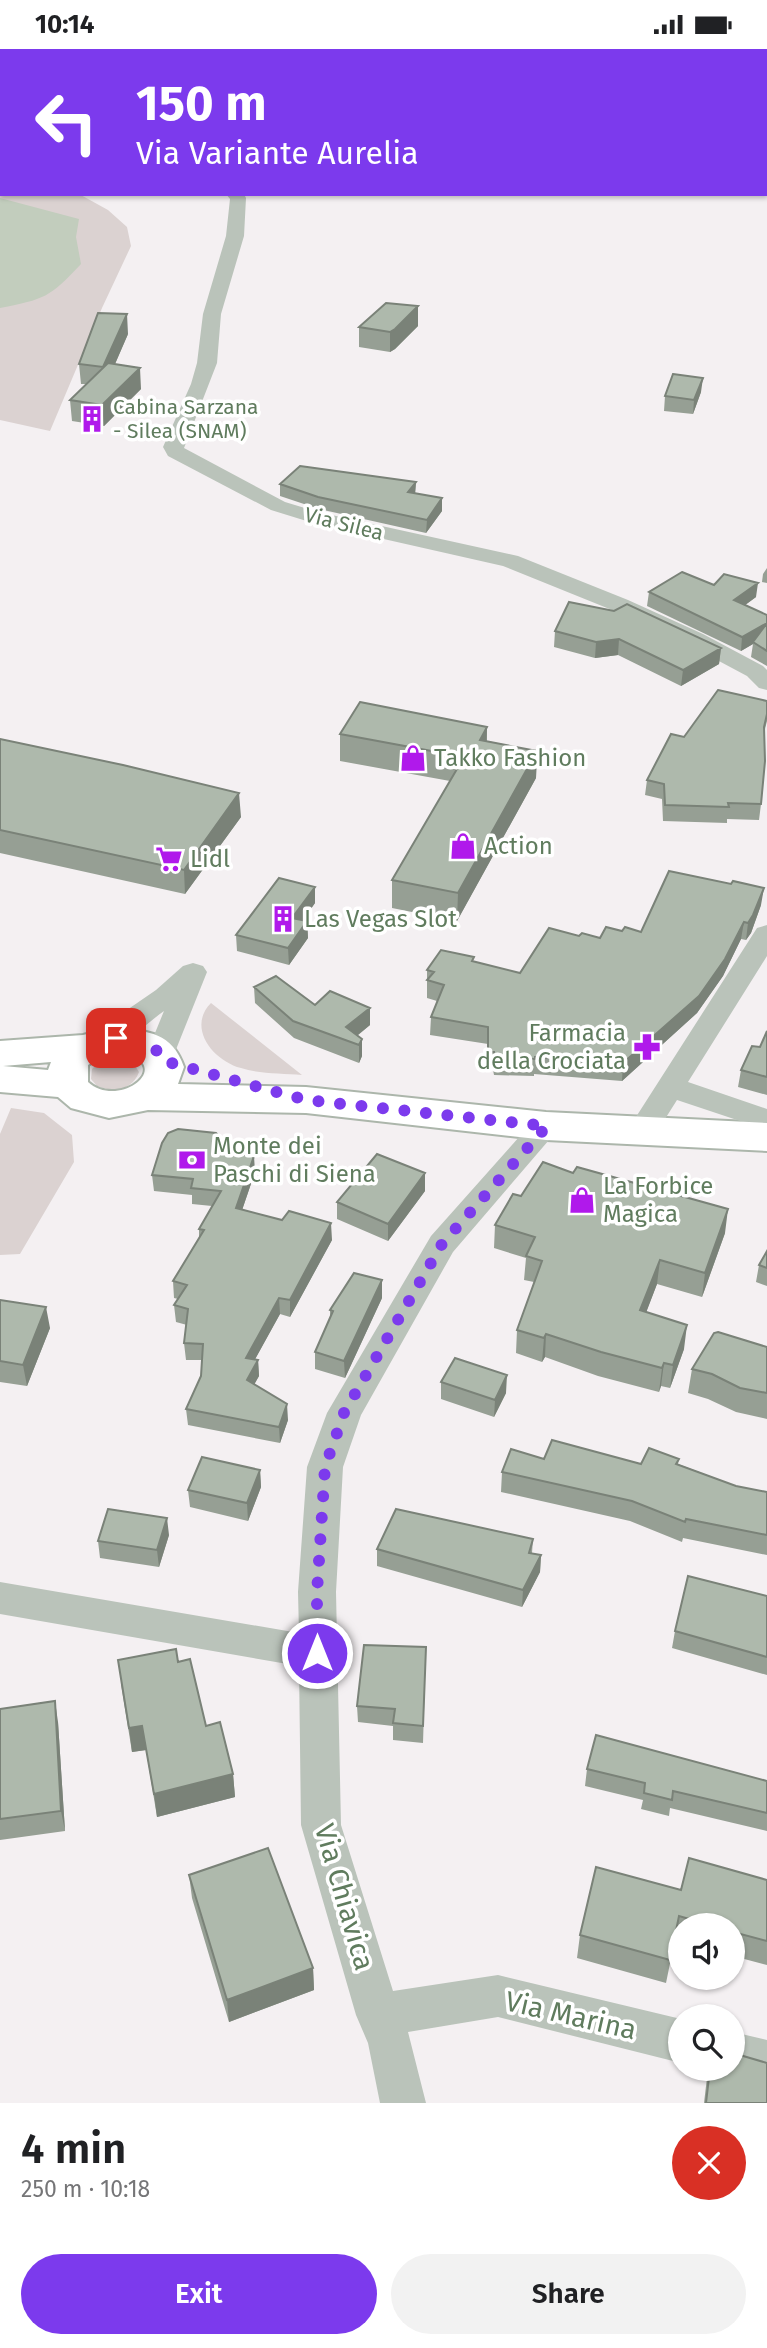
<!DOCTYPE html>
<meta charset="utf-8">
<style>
:root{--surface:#fff;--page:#f2f2f2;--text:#202124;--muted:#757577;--accent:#7c3aed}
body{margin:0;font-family:"Fira Sans",sans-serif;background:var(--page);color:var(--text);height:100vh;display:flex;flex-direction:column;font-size:26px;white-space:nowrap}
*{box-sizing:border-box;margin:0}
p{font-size:23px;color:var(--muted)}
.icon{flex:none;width:38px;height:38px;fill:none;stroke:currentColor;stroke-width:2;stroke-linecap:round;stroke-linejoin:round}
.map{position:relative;height:2054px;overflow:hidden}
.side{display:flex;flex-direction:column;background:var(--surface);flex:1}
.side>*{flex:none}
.banner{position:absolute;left:0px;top:0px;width:768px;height:147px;box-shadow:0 2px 5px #0004;background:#7c3aed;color:#fff;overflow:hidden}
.controls{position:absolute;left:668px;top:1864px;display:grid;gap:14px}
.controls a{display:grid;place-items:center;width:77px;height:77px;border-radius:50%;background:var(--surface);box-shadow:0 2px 5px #0004;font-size:35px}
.pin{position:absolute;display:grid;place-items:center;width:60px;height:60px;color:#fff;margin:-30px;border-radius:14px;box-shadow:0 4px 10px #0006}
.me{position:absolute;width:77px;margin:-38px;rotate:0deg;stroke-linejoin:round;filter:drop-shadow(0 0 5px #0008)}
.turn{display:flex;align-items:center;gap:24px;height:147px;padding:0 21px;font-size:32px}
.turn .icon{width:91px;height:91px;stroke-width:2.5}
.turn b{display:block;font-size:49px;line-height:60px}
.round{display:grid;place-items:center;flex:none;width:74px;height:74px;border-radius:37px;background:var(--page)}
.overview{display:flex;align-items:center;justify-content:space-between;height:119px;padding:0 21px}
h1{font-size:42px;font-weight:600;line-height:52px}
.cta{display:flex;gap:14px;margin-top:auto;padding:14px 21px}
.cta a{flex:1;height:80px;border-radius:42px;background:var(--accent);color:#fff;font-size:28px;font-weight:600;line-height:80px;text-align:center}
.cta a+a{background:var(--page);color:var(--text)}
.status{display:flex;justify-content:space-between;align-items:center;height:49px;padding:0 35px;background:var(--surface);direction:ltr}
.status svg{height:19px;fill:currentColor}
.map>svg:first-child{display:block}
.green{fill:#dbd2d1}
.water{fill:#c2cdbd}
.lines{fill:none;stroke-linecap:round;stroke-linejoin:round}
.major-casing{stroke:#acb6ab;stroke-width:4}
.minor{fill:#bac3ba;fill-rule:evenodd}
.major{fill:#fff;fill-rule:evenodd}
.wall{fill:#969f94}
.shaded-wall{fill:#7a8278}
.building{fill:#aeb9ac;stroke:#7a8278;stroke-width:2}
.route{stroke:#7c3aed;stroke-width:12;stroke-dasharray:0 21.6}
.labels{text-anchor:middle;stroke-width:7;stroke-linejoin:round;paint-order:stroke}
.far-poi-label{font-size:21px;fill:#607c5e;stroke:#fff;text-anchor:start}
.far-street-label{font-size:21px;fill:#607c5e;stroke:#fff}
.poi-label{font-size:24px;fill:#607c5e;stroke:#fff;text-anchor:start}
.near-street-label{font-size:28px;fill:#607c5e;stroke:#fff}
</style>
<div class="status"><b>10:14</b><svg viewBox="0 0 49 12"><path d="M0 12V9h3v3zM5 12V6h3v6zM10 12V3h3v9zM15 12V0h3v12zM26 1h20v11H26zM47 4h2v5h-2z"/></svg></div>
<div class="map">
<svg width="767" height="2054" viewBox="0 0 767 2054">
<rect width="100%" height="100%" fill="#f4f0f2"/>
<path class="green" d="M0 124 2 145H79L108 161 127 178 131 197 102 259 50 382 0 371Z
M211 954 302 1026C282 1024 259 1025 241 1019 212 1011 187 978 211 954Z
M114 1009 134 1015 139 1023C133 1041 113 1044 97 1037L91 1030 92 1020 101 1012Z
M11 1059 44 1064 72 1086 74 1113 20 1205 0 1206V1085Z"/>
<path class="water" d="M0 149 79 170 76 188 81 215C49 249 45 250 0 259Z"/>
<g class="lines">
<defs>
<path id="major" d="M116 978C149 983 172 983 184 1018L178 1035 306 1038 546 1063 767 1074V1102L546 1091 306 1064 148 1061 109 1069 71 1059 58 1048 0 1043V992L83 986ZM116 1002C181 1013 120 1062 88 1033V1016L104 1006ZM51 1013 48 1021 3 1017Z"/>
</defs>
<use href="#major" class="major-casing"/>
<path class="minor" d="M226 145H244L246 149 244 187 221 265 217 314 184 399 285 453 318 463 518 507 628 551 703 585 763 617 767 621V641L759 639 747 627 687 595 612 561 503 517 313 474 271 461 168 407 163 398 191 335 197 314 203 265 226 187 230 150Z
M767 876V907L688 1033 767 1060V1081L677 1051 653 1089 642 1093 631 1089 627 1082 757 879Z
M193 914 203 917 207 923 171 1013 161 1016 151 1013 146 1006 164 962C144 976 117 1006 92 999L87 992 92 985 156 941 183 917Z
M546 1067 557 1070 561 1077 453 1203 361 1366 343 1418 336 1543 341 1776 393 1942 498 1926 681 1970V2014L498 1968 408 1983 426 2054H380L368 1994 356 1966 301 1776 299 1617 0 1565V1533L299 1584 298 1543 307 1418 327 1364 431 1187 535 1070Z
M733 1983 767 1991V2035L717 2021 733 2020Z"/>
<use href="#major" class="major"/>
</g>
<path class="wall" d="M418 257V277L395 300 390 303 359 298V278Z
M128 285 115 315 141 340 104 377 72 372 70 351 86 335H81L79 315Z
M701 343 693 365 664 362 665 347Z
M416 433 415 444 442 449V462L426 484 319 460 280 447V435Z
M767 519V534L762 533 763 525Z
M714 536 756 548 745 556 767 566V617L751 608 753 595 741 602 647 557 649 543Z
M555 582 721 599 719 615 681 637 618 606 595 609 554 598Z
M767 652V672L764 684 761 755 759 771 727 770V774L663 772 662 750 645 746 647 731 684 688Z
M487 678V692L537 702 536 729 457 872 392 859V831L450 732 340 712V685Z
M0 690 241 768 185 845 0 804Z
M315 838V854L303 871 307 872 308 889 289 916 237 902 236 886Z
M761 856 751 884 746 891 741 890 723 927 697 964 622 1032 534 1025V1027L494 1026 493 1021 487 1020 488 995 430 986 431 968 437 952 427 949V921L474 913 520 924 579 887 600 889 622 882 641 883Z
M254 938 315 956 370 976 357 987 362 990V1007L359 1014 294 989 255 954Z
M767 982V1046L738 1038 741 1021 760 998Z
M255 1123 242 1161 332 1191 290 1268 280 1265 255 1310 258 1311 259 1327 254 1335 288 1371 280 1394 188 1376 186 1360 201 1327 202 1311H186L184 1294 187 1276 176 1273 174 1256 178 1250 174 1249 173 1232 199 1189V1180L212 1157 192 1155V1146L154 1142 152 1126Z
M425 1142 388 1192 337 1170V1153Z
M521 1147 725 1184 702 1248 657 1235 646 1263 684 1300 670 1339 661 1337 659 1343 598 1327 545 1308 542 1313 516 1304 517 1281 534 1233 524 1231 526 1209 494 1199 495 1176Z
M767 1202V1237L756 1233 759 1216Z
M382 1249 345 1329 315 1320V1303L330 1270V1261Z
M0 1251 50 1279 27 1337 0 1333Z
M767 1298V1370L736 1363 708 1350 688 1344 692 1320Z
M441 1333 506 1344 494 1368 441 1350Z
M544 1410 641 1415 679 1410 678 1415 736 1437 767 1443V1506L683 1489 682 1493 630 1472 501 1443 502 1423Z
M260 1421 261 1438 248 1472 190 1458 188 1441Z
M169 1486 159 1518 100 1509 98 1492Z
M533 1490 532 1504 541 1506 540 1523 522 1558 377 1517V1500Z
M767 1547V1626L672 1599 675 1582Z
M426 1598 423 1694 393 1691V1677L358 1673 357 1657Z
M178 1613 206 1677 233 1725 235 1748 157 1768 146 1701 132 1703 121 1635Z
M0 1660 58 1673 65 1782 0 1791Z
M587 1720 767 1732V1782L670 1759 669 1767 641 1760 643 1751 585 1737Z
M189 1826 313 1919 314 1941 229 1973 192 1849Z
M767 1831V1916L733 1907V1876H681V1892L675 1890 666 1934 577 1909 580 1886 681 1841Z
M708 2020H733L767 2054H704Z"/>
<path class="shaded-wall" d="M418 257V277L395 300 390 303V283Z
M127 265 128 285 105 338 103 318Z
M140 319 141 340 104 377 102 356Z
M703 329 701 343 693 365 694 351Z
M416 433 415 446 408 443Z
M442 449V462L426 484 427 471Z
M758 534 756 548 733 565 734 551Z
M767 574 753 595 741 602 742 588Z
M619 590 618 606 595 609 596 593Z
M721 599 719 615 681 637 683 621Z
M487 678 486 705 480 691Z
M537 702 536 729 457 872 458 844Z
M239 744 241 768 185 845 184 821Z
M315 838V854L293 885 292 869Z
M764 839 761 856 751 884 746 891 748 874Z
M307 872 308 889 289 916 288 899Z
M744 873 741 890 723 927 697 964 622 1032 623 1014Z
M370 959V976L349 993 346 978Z
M362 990V1007L359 1014V996Z
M254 1107 255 1123 237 1176 236 1159Z
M425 1124V1142L388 1192V1175Z
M728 1160 725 1184 702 1248 705 1224Z
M331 1174 332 1191 290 1268V1251Z
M660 1211 657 1235 638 1285 640 1261Z
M382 1231V1249L345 1329 344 1312Z
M279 1249 280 1265 247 1325 246 1309Z
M46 1258 50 1279 27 1337 23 1316Z
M687 1276 684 1300 670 1339 673 1316Z
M546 1285 545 1308 542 1313 544 1289Z
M258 1311 259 1327 248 1347 247 1331Z
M664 1314 661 1337 659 1343 662 1319Z
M507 1326 506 1344 494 1368 495 1351Z
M287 1355 288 1371 280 1394 279 1378Z
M260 1421 261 1438 248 1472 247 1454Z
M167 1469 169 1486 159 1518 157 1501Z
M541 1506 540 1523 522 1558 523 1541Z
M55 1652 58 1673 65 1782 61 1762Z
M142 1677 146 1701 132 1703 129 1679Z
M233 1725 235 1748 157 1768 154 1745Z
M313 1919 314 1941 229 1973 227 1951Z"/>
<path class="building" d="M386 254 418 257 395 280 390 283 359 278Z
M98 264 127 265 103 318 79 315Z
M108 314 140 319 102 356 70 351Z
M673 325 703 329 694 351 665 347Z
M300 417 416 433 408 443 442 449 427 471 318 448 280 435Z
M682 523 714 536 724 525 758 534 734 551 767 566V574L742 588 649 543Z
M569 553 614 562 627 555 721 599 683 621 619 590 596 593 555 582Z
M767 574V602L753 593Z
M718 641 767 652V665L764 678 765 712 761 755 728 754 729 758 665 756 664 735 647 731 671 685 684 688Z
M360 653 487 678 480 691 537 702 458 844 392 831 464 708 340 685Z
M0 690 123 716 239 744 184 821 0 781Z
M669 822 731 835 733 832 764 839 753 866 748 874 744 873 725 910 699 947 623 1014 535 1008V1010L494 1008V1003H488V978L431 968 444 936 427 931 434 923 427 921 441 901 474 908 472 912 520 924 549 879 579 887 582 884 600 889 606 878 622 882 625 878 641 883Z
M279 829 315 838 292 869 307 872 288 899 236 886Z
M276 927 315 956 330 942 370 959 346 978 362 990 359 996 293 972 254 938Z
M767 982V1028L741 1021 752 997 760 998Z
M178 1080 216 1084 236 1105 254 1107 236 1159 282 1171 289 1162 331 1174 290 1251 279 1249 246 1309 258 1311 247 1331 287 1355 279 1378 186 1360 201 1327 203 1295 184 1294 188 1260 174 1256 187 1236 173 1232 204 1181 199 1180 221 1142 191 1139 193 1130 152 1126 162 1094 168 1084Z
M377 1105 425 1124 388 1175 337 1153Z
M543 1113 573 1124 577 1118 728 1160 705 1224 660 1211 640 1261 687 1276 673 1316 664 1314 662 1319 601 1303 546 1285 544 1289 517 1281 542 1212 526 1207 535 1188 495 1176 513 1145 521 1147Z
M767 1202V1219L759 1216Z
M354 1224 382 1231 344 1312 315 1303 333 1262 330 1261Z
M0 1251 46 1258 23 1316 0 1312Z
M718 1283 767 1298V1344L740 1339 712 1325 692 1320 714 1284Z
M455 1309 507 1326 495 1351 441 1333Z
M552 1391 641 1415 649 1399 679 1410 676 1415 736 1437 767 1443V1486L686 1470 685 1473 632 1452 502 1423 511 1400 544 1410Z
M202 1408 260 1421 247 1454 188 1441Z
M108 1460 167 1469 157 1501 98 1492Z
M396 1460 533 1490 529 1504 541 1506 523 1541 377 1500Z
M688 1527 767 1547V1608L675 1582Z
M364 1596 426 1598 423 1677 393 1674 395 1660 357 1657Z
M176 1600 178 1613 190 1610 206 1677 220 1673 233 1725 154 1745 142 1677 129 1679 118 1611Z
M55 1652 61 1762 0 1770V1660Z
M596 1686 767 1732V1764L673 1742 672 1751 644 1744 645 1734 587 1720Z
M268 1799 313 1919 227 1951 189 1826Z
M689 1809 767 1831V1892L733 1883V1876H710L679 1867 670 1911 580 1886 596 1818 681 1841Z
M733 2004 767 2014V2054H706L710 2020H733Z"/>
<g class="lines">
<path class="route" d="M116 989C135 990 155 993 164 1012L306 1051 547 1077 442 1195 344 1364 325 1418 317 1543V1604"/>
</g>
<defs>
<symbol id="building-bare" viewBox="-9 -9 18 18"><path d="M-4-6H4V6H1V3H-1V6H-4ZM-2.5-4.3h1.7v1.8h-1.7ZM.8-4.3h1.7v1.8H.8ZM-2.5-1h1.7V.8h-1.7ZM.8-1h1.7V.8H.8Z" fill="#b019eb" stroke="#fff" stroke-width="2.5" paint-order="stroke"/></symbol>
<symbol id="shop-bare" viewBox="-9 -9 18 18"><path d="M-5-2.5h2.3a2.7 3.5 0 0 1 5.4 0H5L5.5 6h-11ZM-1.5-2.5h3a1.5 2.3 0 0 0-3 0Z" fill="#b019eb" stroke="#fff" stroke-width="2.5" paint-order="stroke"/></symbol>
<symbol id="supermarket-bare" viewBox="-9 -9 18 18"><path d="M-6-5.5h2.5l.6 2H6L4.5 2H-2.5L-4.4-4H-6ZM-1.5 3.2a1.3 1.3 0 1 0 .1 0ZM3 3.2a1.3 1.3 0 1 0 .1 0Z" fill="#b019eb" stroke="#fff" stroke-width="2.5" paint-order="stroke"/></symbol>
<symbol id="pharmacy-bare" viewBox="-9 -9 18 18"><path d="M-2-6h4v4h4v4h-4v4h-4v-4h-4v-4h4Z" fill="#b019eb" stroke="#fff" stroke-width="2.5" paint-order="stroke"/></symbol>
<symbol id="bank-bare" viewBox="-9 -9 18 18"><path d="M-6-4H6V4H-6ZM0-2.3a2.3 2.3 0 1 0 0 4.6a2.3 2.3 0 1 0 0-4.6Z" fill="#b019eb" stroke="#fff" stroke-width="2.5" paint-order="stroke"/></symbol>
</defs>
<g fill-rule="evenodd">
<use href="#building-bare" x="73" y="351" width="38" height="38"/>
<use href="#shop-bare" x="394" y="690" width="38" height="38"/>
<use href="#shop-bare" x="444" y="778" width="38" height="38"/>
<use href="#supermarket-bare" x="150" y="791" width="38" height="38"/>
<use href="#building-bare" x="264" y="851" width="38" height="38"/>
<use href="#pharmacy-bare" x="628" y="979" width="38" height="38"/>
<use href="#bank-bare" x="173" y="1092" width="38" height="38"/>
<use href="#shop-bare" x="563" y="1132" width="38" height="38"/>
</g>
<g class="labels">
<g class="far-poi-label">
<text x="113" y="365">Cabina Sarzana<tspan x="113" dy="24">- Silea (SNAM)</tspan></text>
</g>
<g class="far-street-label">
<text transform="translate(344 475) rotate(14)" y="7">Via Silea</text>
</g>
<g class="poi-label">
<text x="434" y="717">Takko Fashion</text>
<text x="484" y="805">Action</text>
<text x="190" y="818">Lidl</text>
<text x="304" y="878">Las Vegas Slot</text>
<text x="626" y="992" text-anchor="end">Farmacia<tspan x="626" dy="28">della Crociata</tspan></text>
<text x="213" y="1105">Monte dei<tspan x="213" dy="28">Paschi di Siena</tspan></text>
<text x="603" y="1145">La Forbice<tspan x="603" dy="28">Magica</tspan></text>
</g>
<g class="near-street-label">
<text transform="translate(345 1848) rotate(74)" y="10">Via Chiavica</text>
<text transform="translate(571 1966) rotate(13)" y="10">Via Marina</text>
</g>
</g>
</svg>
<div class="controls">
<a><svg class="icon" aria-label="sound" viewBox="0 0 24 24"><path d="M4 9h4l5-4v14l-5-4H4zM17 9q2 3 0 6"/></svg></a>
<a><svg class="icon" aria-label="search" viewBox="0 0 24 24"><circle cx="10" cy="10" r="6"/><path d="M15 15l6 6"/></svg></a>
</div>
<div class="pin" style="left:116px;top:989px;background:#d93025"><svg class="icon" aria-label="arrive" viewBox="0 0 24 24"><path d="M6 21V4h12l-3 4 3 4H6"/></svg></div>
<svg class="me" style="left:317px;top:1604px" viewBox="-20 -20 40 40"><circle r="17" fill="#7c3aed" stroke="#fff" stroke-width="3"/><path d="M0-11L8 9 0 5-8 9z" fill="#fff"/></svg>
<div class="banner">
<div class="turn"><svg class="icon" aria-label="left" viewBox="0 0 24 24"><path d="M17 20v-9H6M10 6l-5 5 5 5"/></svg><div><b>150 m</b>Via Variante Aurelia</div></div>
</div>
</div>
<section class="side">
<div class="overview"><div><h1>4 min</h1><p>250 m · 10:18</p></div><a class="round" style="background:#d93025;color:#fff"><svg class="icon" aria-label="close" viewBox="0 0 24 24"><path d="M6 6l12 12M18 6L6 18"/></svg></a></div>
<div class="cta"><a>Exit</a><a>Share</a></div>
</section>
